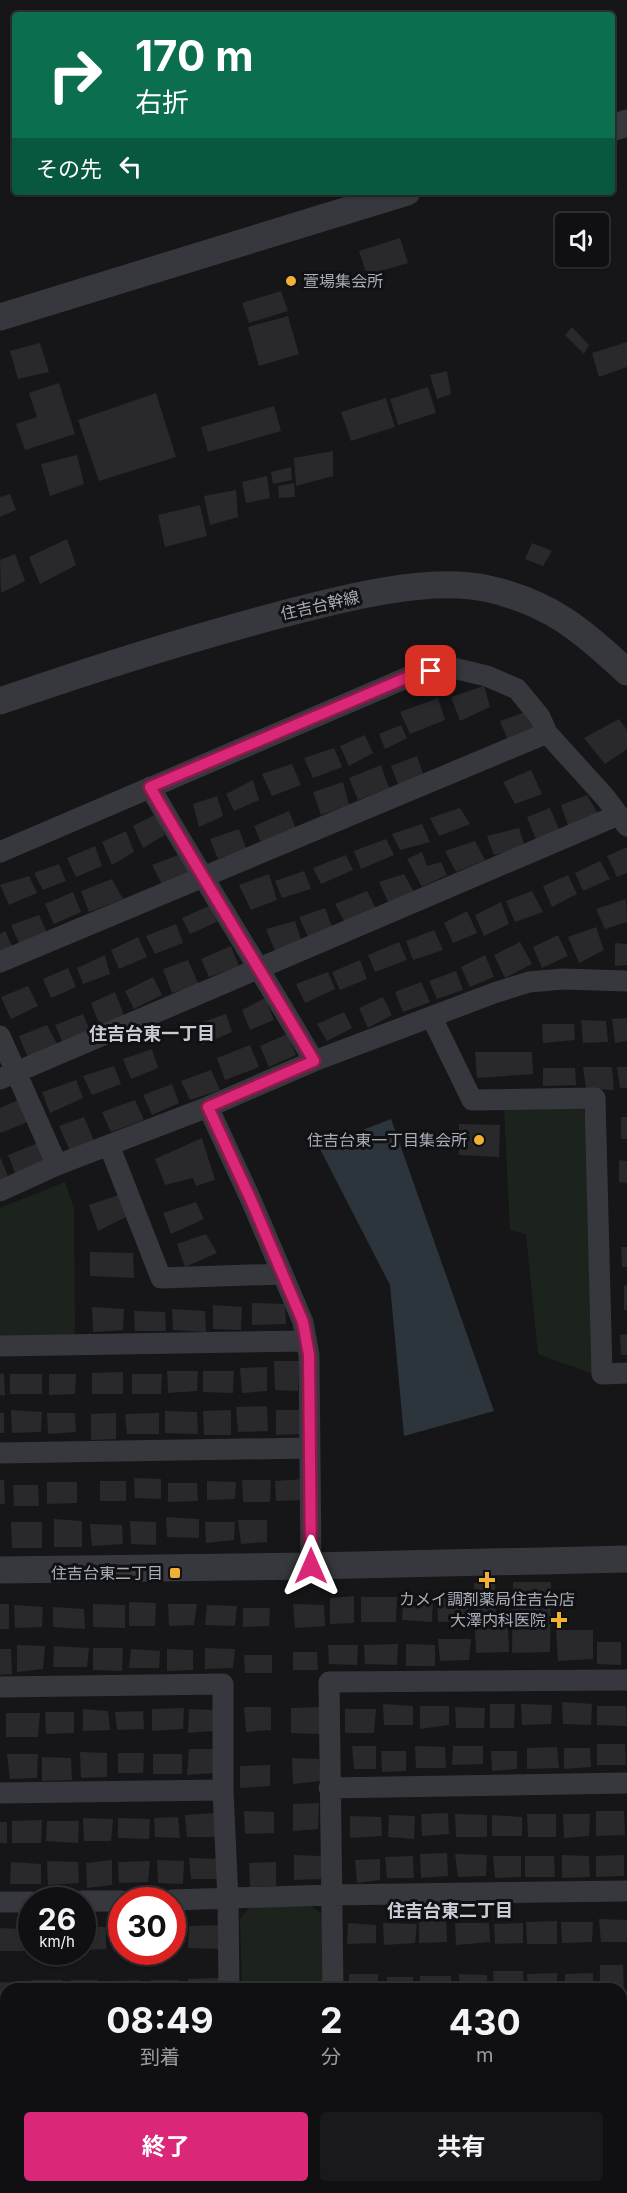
<!DOCTYPE html>
<html lang="ja">
<meta charset="utf-8">
<style>
:root{--surface:#101012;--page:#19191b;--text:#f1f3f6;--muted:#9c9d9f;--line:#303032;--accent:#db2777}
body{margin:0;font-family:Inter,"Noto Sans JP",sans-serif;background:var(--page);color:var(--text);height:100vh;display:flex;flex-direction:column;font-size:22px;white-space:nowrap}
*{box-sizing:border-box;margin:0}
p{font-size:20px;color:var(--muted)}
.icon{flex:none;width:33px;height:33px;fill:none;stroke:currentColor;stroke-width:2;stroke-linecap:round;stroke-linejoin:round}
.map{position:relative;flex:1;overflow:hidden}
.side{position:absolute;left:0px;top:1983px;width:627px;height:210px;display:flex;flex-direction:column;background:var(--surface);border-radius:18px 18px 0 0;box-shadow:0 2px 4px #0004,0 0 0 2px var(--line)}
.side>*{flex:none}
.guide{position:absolute;left:12px;top:12px;width:603px;height:183px;border-radius:6px;box-shadow:0 2px 4px #0004,0 0 0 2px var(--line);background:#0b6e4f;color:#fff;overflow:hidden}
.buttons{position:absolute;left:555px;top:213px;display:grid;gap:12px}
.buttons a{display:grid;place-items:center;width:54px;height:54px;border-radius:6px;background:var(--surface);box-shadow:0 2px 4px #0004,0 0 0 2px var(--line);font-size:30px}
.speed{position:absolute;left:18px;top:1887px;display:flex;gap:12px;font-size:30px;font-weight:700;text-align:center}
.speed>*{display:grid;place-content:center;width:78px;height:78px;border-radius:50%;background:var(--surface);box-shadow:0 2px 4px #0004,0 0 0 2px var(--line);line-height:1}
.speed small{font-size:15px;font-weight:400}
.speed .limit{border:9px solid #d22;background:#fff;color:#111}
.pin{position:absolute;display:grid;place-items:center;width:51px;height:51px;color:#fff;margin:-26px;border-radius:12px;box-shadow:0 3px 9px #0006}
.me{position:absolute;width:66px;margin:-33px;rotate:0deg;stroke-linejoin:round;filter:drop-shadow(0 0 4px #0008)}
.turn{display:flex;align-items:center;gap:21px;height:126px;padding:0 24px;font-size:27px}
.turn .icon{width:78px;height:78px;stroke-width:2.5}
.turn b{display:block;font-size:42px;line-height:51px}
.then{display:flex;align-items:center;height:57px;padding:0 24px;background:#0003;gap:12px;font-size:22px}
.eta{display:flex;justify-content:space-evenly;align-items:center;height:102px;text-align:center}
.eta b{font-size:36px;font-weight:700;line-height:42px}
.action{display:flex;gap:12px;margin-top:auto;padding:12px 24px}
.action a{flex:1;height:69px;border-radius:6px;background:var(--accent);color:#fff;font-size:24px;font-weight:700;line-height:69px;text-align:center}
.action a+a{background:var(--page);color:var(--text)}
.map>svg:first-child{display:block}
.green{fill:#1c231d}
.water{fill:#2c353c}
.building{fill:#29292c}
.lines{fill:none;stroke-linecap:round;stroke-linejoin:round}
.minor{stroke:#37383d;stroke-width:21}
.tertiary{stroke:#37383d;stroke-width:27}
.route-casing{stroke:#8e194d;stroke-width:15}
.route{stroke:#db2777;stroke-width:10}
.poi-dot{fill:#f2b134;stroke:#111113;stroke-width:2}
.labels{text-anchor:middle;stroke-width:6;stroke-linejoin:round;paint-order:stroke}
.poi-label{font-size:16px;fill:#a8adb8;stroke:#111113;text-anchor:end}
.street-label{font-size:16px;fill:#a8adb8;stroke:#111113}
.neighbourhood-label{font-size:18px;font-weight:bold;fill:#c9ccd4;stroke:#111113}
</style>
<div class="map">
<svg width="627" height="2193" viewBox="0 0 627 2193">
<rect width="100%" height="100%" fill="#161618"/>
<path class="green" d="M504 1108H583L587 1120 593 1374 538 1354 526 1234 510 1230Z
M65 1182 74 1209 75 1335 0 1336V1208Z
M310 1905 323 1915 324 1989H242L240 1919 249 1908Z"/>
<path class="water" d="M391 1119 494 1411 404 1436 390 1285 319 1147Z"/>
<path class="building" d="M400 238 408 263 367 275 359 251Z
M281 291 288 311 249 323 242 303Z
M288 316 299 354 259 366 248 327Z
M572 327 589 345 584 354 565 335Z
M627 342V367L599 377 592 353Z
M40 343 49 372 18 379 10 351Z
M447 371 451 394 437 399 430 375Z
M59 383 75 434 25 450 16 424 37 417 29 393Z
M428 387 436 413 398 425 390 399Z
M156 393 176 457 99 481 78 420Z
M386 398 395 427 351 441 341 412Z
M274 406 281 431 208 452 201 427Z
M333 451V476L296 486 294 458Z
M77 455 84 484 50 496 41 464Z
M291 467 292 480 273 484 271 472Z
M267 476 270 498 246 503 242 482Z
M294 483 295 497 279 498 278 486Z
M236 490 238 517 210 525 204 496Z
M10 494 16 510 0 517V497Z
M200 505 207 536 165 547 158 515Z
M67 539 76 565 40 584 29 557Z
M532 543 552 551 543 566 525 559Z
M15 554 25 581 1 593 0 560Z
M484 686 490 707 460 721 451 697Z
M438 698 445 720 410 734 400 712Z
M528 711 537 730 509 743 500 721Z
M619 719 627 730V749L605 764 584 738Z
M401 725 407 738 385 749 379 734Z
M365 735 373 753 349 766 340 746Z
M334 748 342 767 313 778 304 758Z
M417 756 424 777 399 787 391 766Z
M292 764 301 785 272 796 262 774Z
M381 765 389 788 358 800 349 778Z
M531 770 542 794 515 804 503 782Z
M253 780 259 800 234 811 226 794Z
M343 782 349 805 321 815 313 792Z
M587 795 598 814 569 828 561 805Z
M217 796 223 816 199 827 193 804Z
M460 808 470 824 439 836 430 818Z
M550 808 560 832 537 842 527 817Z
M289 811 296 829 262 845 254 826Z
M156 814 165 835 143 848 133 826Z
M422 824 430 842 400 850 392 834Z
M519 828 525 847 494 855 487 836Z
M239 829 246 848 218 859 210 839Z
M126 831 134 852 112 865 102 842Z
M386 839 394 855 361 869 354 851Z
M475 841 485 860 456 872 445 851Z
M95 846 102 866 76 877 67 858Z
M627 847V873L617 877 607 856Z
M422 852 427 866 441 862 447 875 422 887 407 859Z
M181 854 189 873 163 886 152 865Z
M346 855 353 870 321 884 313 868Z
M600 861 610 879 583 891 575 873Z
M59 864 66 881 43 890 34 873Z
M304 871 311 889 282 898 275 881Z
M269 874 277 900 251 910 239 885Z
M404 874 414 892 388 902 379 882Z
M568 875 577 894 552 907 543 886Z
M29 876 37 893 9 905 0 885Z
M112 879 123 899 89 912 81 891Z
M367 891 376 909 344 921 335 904Z
M532 891 543 912 515 922 506 901Z
M73 892 81 912 54 924 45 904Z
M626 899 627 922 605 929 596 909Z
M501 902 509 924 484 936 475 915Z
M211 905 217 922 190 934 182 918Z
M325 908 333 929 308 937 299 917Z
M467 911 477 933 453 943 444 923Z
M39 915 47 933 20 945 11 925Z
M295 921 301 940 275 951 266 929Z
M176 924 183 943 155 954 146 936Z
M596 927 604 950 579 963 568 937Z
M434 930 443 950 413 960 406 941Z
M5 931 13 948 0 953V934Z
M558 935 568 956 542 968 533 947Z
M138 937 147 957 119 969 111 950Z
M399 942 407 960 375 972 368 955Z
M520 942 532 964 505 978 494 955Z
M615 943 627 944V965L615 966Z
M231 946 239 966 209 977 201 959Z
M105 955 110 974 83 984 77 968Z
M485 955 494 977 470 987 461 967Z
M188 960 199 985 172 993 163 969Z
M360 960 367 979 340 990 332 972Z
M68 968 76 987 51 998 43 979Z
M456 971 463 990 437 999 429 981Z
M328 972 335 989 305 1003 296 984Z
M153 977 162 995 134 1009 125 991Z
M421 982 430 1002 403 1012 395 992Z
M28 986 38 1006 11 1019 1 997Z
M115 992 125 1018 101 1028 91 1003Z
M383 997 392 1015 368 1028 359 1008Z
M265 998 274 1020 250 1030 242 1010Z
M344 1012 352 1028 327 1041 317 1024Z
M83 1014 91 1033 64 1045 55 1025Z
M226 1014 232 1032 202 1045 194 1025Z
M627 1018V1041L615 1043 612 1019Z
M581 1020 606 1021 608 1042 583 1043Z
M542 1024H574L575 1040 543 1043Z
M47 1025 57 1044 28 1058 19 1036Z
M287 1034 296 1055 269 1067 260 1046Z
M250 1045 259 1067 225 1080 217 1058Z
M152 1049 158 1068 131 1079 123 1059Z
M475 1052H532L533 1074 477 1078Z
M114 1066 121 1084 92 1095 83 1076Z
M583 1067H612L614 1090 586 1089Z
M617 1067H627V1088H620Z
M543 1068H575L576 1085 543 1086Z
M211 1070 220 1090 190 1100 181 1081Z
M76 1080 83 1098 50 1113 42 1092Z
M172 1084 179 1103 152 1115 143 1095Z
M18 1100 28 1122 0 1133V1108Z
M135 1100 144 1120 111 1132 102 1112Z
M84 1117 95 1143 71 1153 59 1126Z
M621 1117H627V1139H621Z
M459 1124 500 1125 499 1157 459 1155Z
M202 1138 215 1180 196 1186 193 1178 165 1185 155 1159Z
M38 1143 44 1162 16 1175 8 1155Z
M0 1157 8 1176 0 1180Z
M619 1160 627 1161V1183L619 1182Z
M119 1195 126 1217 98 1231 89 1205Z
M196 1202 204 1219 171 1234 163 1213Z
M206 1234 217 1253 185 1267 177 1244Z
M621 1247H627V1267H622Z
M90 1252 133 1253 134 1278 90 1276Z
M627 1285V1310H624V1286Z
M252 1303 285 1304 286 1324 252 1325Z
M213 1305 242 1307 241 1330 213 1329Z
M92 1307 124 1309 123 1330 93 1332Z
M172 1309 205 1311 206 1332 173 1330Z
M134 1311 165 1312 166 1331H135Z
M627 1334V1355H621L620 1335Z
M274 1361H299L298 1391 275 1390Z
M267 1367V1391L242 1393 240 1368Z
M167 1371H198L197 1391 168 1393Z
M203 1371H234L233 1393 203 1392Z
M123 1372V1394H92V1373Z
M0 1373 4 1374 5 1396 0 1395Z
M10 1374H42V1394H10Z
M49 1374H76L75 1394 49 1395Z
M132 1374H162L161 1394H132Z
M267 1406 268 1431 238 1432 236 1407Z
M11 1410 42 1412 41 1432 12 1433Z
M231 1410V1435H204L203 1411Z
M276 1410H303V1434L276 1435Z
M165 1411 197 1412 198 1434 165 1433Z
M0 1413H4V1433H0Z
M47 1413H75L76 1432 48 1434Z
M116 1413V1439L91 1440V1414Z
M159 1413V1434H127L125 1414Z
M134 1478 161 1479V1499L135 1498Z
M304 1479 305 1500 276 1501 275 1481Z
M0 1480H4L5 1504H0Z
M242 1480H271L270 1502H243Z
M100 1481H126V1501H100Z
M207 1481 236 1482 235 1499 207 1500Z
M47 1482H77V1503L47 1504Z
M168 1483H197L198 1501 168 1502Z
M13 1485H38L39 1506H14Z
M166 1517 199 1519V1538L167 1537Z
M54 1519 82 1521V1547H54Z
M238 1520H267V1542L241 1544Z
M130 1521 156 1522V1545L131 1544Z
M11 1522H42V1548H12Z
M205 1522H235L234 1540 206 1543Z
M90 1524 122 1525 123 1544 92 1546Z
M495 1582 496 1618 474 1619V1583Z
M513 1582H551L550 1652 512 1653Z
M354 1596V1623L330 1624V1598Z
M361 1597H397L396 1622H361Z
M437 1598 468 1599V1621L438 1622Z
M403 1599 433 1600 432 1622 402 1620Z
M129 1602 156 1603 155 1626H129Z
M0 1604H9V1629H0Z
M93 1604 125 1605V1628L93 1627Z
M168 1604H197L194 1625 169 1626Z
M293 1604 324 1605 325 1626 295 1628Z
M14 1605 43 1607 42 1627 15 1628Z
M207 1605 237 1606 235 1626 205 1625Z
M53 1607 84 1609 85 1629 53 1627Z
M243 1608H270L269 1626 243 1627Z
M508 1628 509 1652 476 1653 475 1629Z
M556 1630H593V1659L558 1661Z
M438 1639H471L469 1660 440 1661Z
M597 1642H621V1665L597 1664Z
M398 1644 397 1665 365 1664 364 1645Z
M406 1644 435 1645V1666H406Z
M17 1645 45 1646 43 1669 17 1672Z
M328 1645H358L357 1665 329 1664Z
M54 1646 89 1648 87 1667H53Z
M93 1648H123L122 1671 93 1670Z
M205 1648 235 1649 233 1668 205 1669Z
M0 1649H11L12 1674 0 1675Z
M131 1649 160 1651 159 1668H129Z
M167 1649 193 1650V1670L167 1671Z
M293 1652H317L318 1670H293Z
M244 1655H272V1673H245Z
M562 1702 592 1704 591 1725 563 1724Z
M383 1704 413 1706V1725H384Z
M490 1704H515L514 1728H490Z
M521 1704 552 1705 551 1724 522 1725Z
M420 1706H449V1725L420 1729Z
M597 1706H626L627 1726 597 1725Z
M244 1707H271V1730L246 1732Z
M321 1707 322 1734 291 1733V1708Z
M455 1707 485 1708 484 1728H456Z
M184 1708 183 1729 152 1731V1709Z
M83 1709 108 1711 110 1730 83 1731Z
M189 1709 214 1710 213 1731 188 1733Z
M345 1709H376L374 1733H345Z
M143 1711 144 1729 117 1730 115 1712Z
M45 1712H74V1733L46 1734Z
M6 1713H40L38 1737H6Z
M597 1744H625L626 1765H597Z
M352 1746H376V1769H354Z
M415 1746 445 1747 446 1768H416Z
M453 1746H483V1764L452 1765Z
M557 1747 559 1768 527 1769V1748Z
M564 1748H590L591 1767 564 1769Z
M189 1749H214V1773L187 1775Z
M381 1751H406V1771L382 1772Z
M491 1751H517V1769L492 1771Z
M80 1752 107 1753V1777L81 1778Z
M118 1753H144L143 1773H118Z
M7 1754H38L37 1778 10 1779Z
M153 1754H182V1774H153Z
M42 1757 71 1758 72 1780 42 1781Z
M292 1758 319 1759 321 1781 293 1784Z
M270 1765V1786L240 1788V1766Z
M319 1803 318 1829 293 1831V1804Z
M244 1811 274 1812V1833L245 1834Z
M596 1811H624L625 1835 596 1836Z
M215 1813 216 1837H187L185 1815Z
M448 1813 449 1834 422 1836 421 1814Z
M455 1814 487 1815V1837H456Z
M527 1814H556V1837H528Z
M563 1814H590L589 1836 564 1838Z
M389 1815 415 1816 414 1839 388 1837Z
M492 1815 522 1817V1836H492Z
M350 1816 381 1817 382 1836 350 1838Z
M178 1817 180 1838 155 1837 154 1818Z
M83 1818 113 1819 111 1841H84Z
M118 1818 150 1819 149 1839 118 1838Z
M42 1820 41 1843H12V1821Z
M47 1821H79L78 1843 46 1841Z
M0 1822H7V1843H0Z
M447 1853 448 1876 421 1878 420 1854Z
M455 1854 487 1855 486 1876 458 1877Z
M294 1855 322 1856V1879L294 1880Z
M562 1855 589 1856 590 1877 562 1878Z
M624 1855V1876L596 1877V1856Z
M413 1856 414 1878H387L385 1857Z
M493 1856H521V1877L495 1878Z
M525 1856H554L555 1877H525Z
M189 1858 220 1859 219 1879H191Z
M380 1859V1880L357 1883 355 1860Z
M112 1860V1885L87 1888 86 1863Z
M157 1860 184 1861 183 1884 158 1883Z
M47 1861 78 1862 79 1883 48 1885Z
M150 1861 148 1882 119 1883 118 1862Z
M11 1862 41 1864V1884H10Z
M276 1862V1886L250 1887 249 1863Z
M599 1919 627 1920V1942H601Z
M419 1921H446L447 1942 419 1943Z
M557 1921V1944H527L526 1922Z
M561 1922H593L592 1942 562 1943Z
M348 1923 376 1925V1943L347 1944Z
M383 1923 417 1924 415 1943 384 1945Z
M455 1923H489L490 1942 456 1945Z
M523 1923V1943L495 1944 494 1924Z
M221 1925V1949L188 1948 189 1926Z
M82 1926 106 1927V1949L82 1950Z
M172 1926H182L183 1947 172 1948Z
M122 1927V1950L113 1951 112 1928Z
M0 1928 22 1929 24 1951H0Z
M600 1965H623L624 1991H621V1989H600Z
M493 1971H523L524 1989H494Z
M557 1973V1989H528L527 1974Z
M593 1973V1989H565V1974Z
M349 1974H378V1989H349Z
M459 1974 487 1975V1989H460Z
M420 1976H451V1989H420Z
M387 1977H413V1989H387Z
M219 1978V1989H188V1979Z
M31 1980H62V1989H32Z
M71 1980H98V1989H71Z
M139 1980V1989H110V1981Z
M151 1980H179V1989H151Z
M0 1982 25 1983V1989H6V2007H0Z
M621 2040H627V2062H621Z
M0 2053H6V2074H0Z
M621 2079H627V2101H621Z
M0 2090H6V2118H0Z
M621 2150H627V2169L621 2170Z
M0 2160H6V2179H0Z
M627 2186V2193H600V2188Z
M562 2190H593V2193H562Z"/>
<g class="lines">
<path class="minor" d="M150 787C203 879 260 969 314 1061
M0 852 413 675 449 667 487 676 517 689 540 717 547 733 605 797 627 826
M0 962 547 733
M432 1018 472 1100 595 1098 602 1374 627 1373
M0 1036 57 1165
M0 1079 618 815
M208 1107 251 1200 303 1322 309 1355 311 1566
M109 1145 161 1278 282 1274
M0 1191 57 1165 208 1107 314 1061 494 993 529 982 563 979 627 981
M0 1346 306 1341
M0 1453 310 1448
M0 1687 223 1684V1790L228 1900 229 1989
M329 1788 627 1783
M0 1793 223 1790
M172 1900 330 1895 627 1891
M82 1901H122
M0 1902H32
M333 1989 329 1682 627 1680
M621 2007H627
M0 2020H6
M621 2116H627
M0 2129 6 2128"/>
<path class="tertiary" d="M612 128 627 123
M0 317 407 192
M0 701C93 669 187 639 283 614 340 599 431 575 489 589 551 603 581 630 627 672
M0 1570 311 1566 627 1559"/>
</g>
<g class="lines">
<defs>
<path id="route" d="M311 1566 309 1355 303 1322 251 1200 208 1107 314 1061C260 969 203 879 150 787L413 675 431 671"/>
</defs>
<use href="#route" class="route-casing"/>
<use href="#route" class="route"/>
</g>
<g class="poi-dot">
<circle cx="291" cy="281" r="6"/>
<circle cx="479" cy="1140" r="6"/>
<rect x="169" y="1567" width="12" height="12" rx="3"/>
<path d="M484 1571h6v6h6v6h-6v6h-6v-6h-6v-6h6z"/>
<path d="M556 1611h6v6h6v6h-6v6h-6v-6h-6v-6h6z"/>
</g>
<g class="labels">
<g class="poi-label">
<text x="303" y="287" text-anchor="start">萱場集会所</text>
<text x="467" y="1146">住吉台東一丁目集会所</text>
<text x="163" y="1579">住吉台東二丁目</text>
<text x="487" y="1605" text-anchor="middle">カメイ調剤薬局住吉台店</text>
<text x="546" y="1626">大澤内科医院</text>
</g>
<g class="street-label">
<text transform="translate(320 605) rotate(-13)" y="6">住吉台幹線</text>
</g>
<g class="neighbourhood-label">
<text x="152" y="1040">住吉台東一丁目</text>
<text x="450" y="1917">住吉台東二丁目</text>
</g>
</g>
</svg>
<div class="buttons">
<a><svg class="icon" aria-label="sound" viewBox="0 0 24 24"><path d="M4 9h4l5-4v14l-5-4H4zM17 9q2 3 0 6"/></svg></a>
</div>
<div class="speed"><div>26<small>km/h</small></div><div class="limit">30</div></div>
<div class="pin" style="left:431px;top:671px;background:#d93025"><svg class="icon" aria-label="arrive" viewBox="0 0 24 24"><path d="M6 21V4h12l-3 4 3 4H6"/></svg></div>
<svg class="me" style="left:311px;top:1566px" viewBox="-20 -20 40 40"><path d="M0-17L14 15 0 8-14 15z" fill="#db2777" stroke="#fff" stroke-width="4"/></svg>
<div class="guide">
<div class="turn"><svg class="icon" aria-label="right" viewBox="0 0 24 24"><path d="M7 20v-9h11M14 6l5 5-5 5"/></svg><div><b>170 m</b>右折</div></div>
<div class="then">その先<svg class="icon" aria-label="left" viewBox="0 0 24 24"><path d="M17 20v-9H6M10 6l-5 5 5 5"/></svg></div>
</div>
<section class="side">
<div class="eta">
<div><b>08:49</b><p>到着</p></div>
<div><b>2</b><p>分</p></div>
<div><b>430</b><p>m</p></div>
</div>
<div class="action"><a>終了</a><a>共有</a></div>
</section>
</div>
